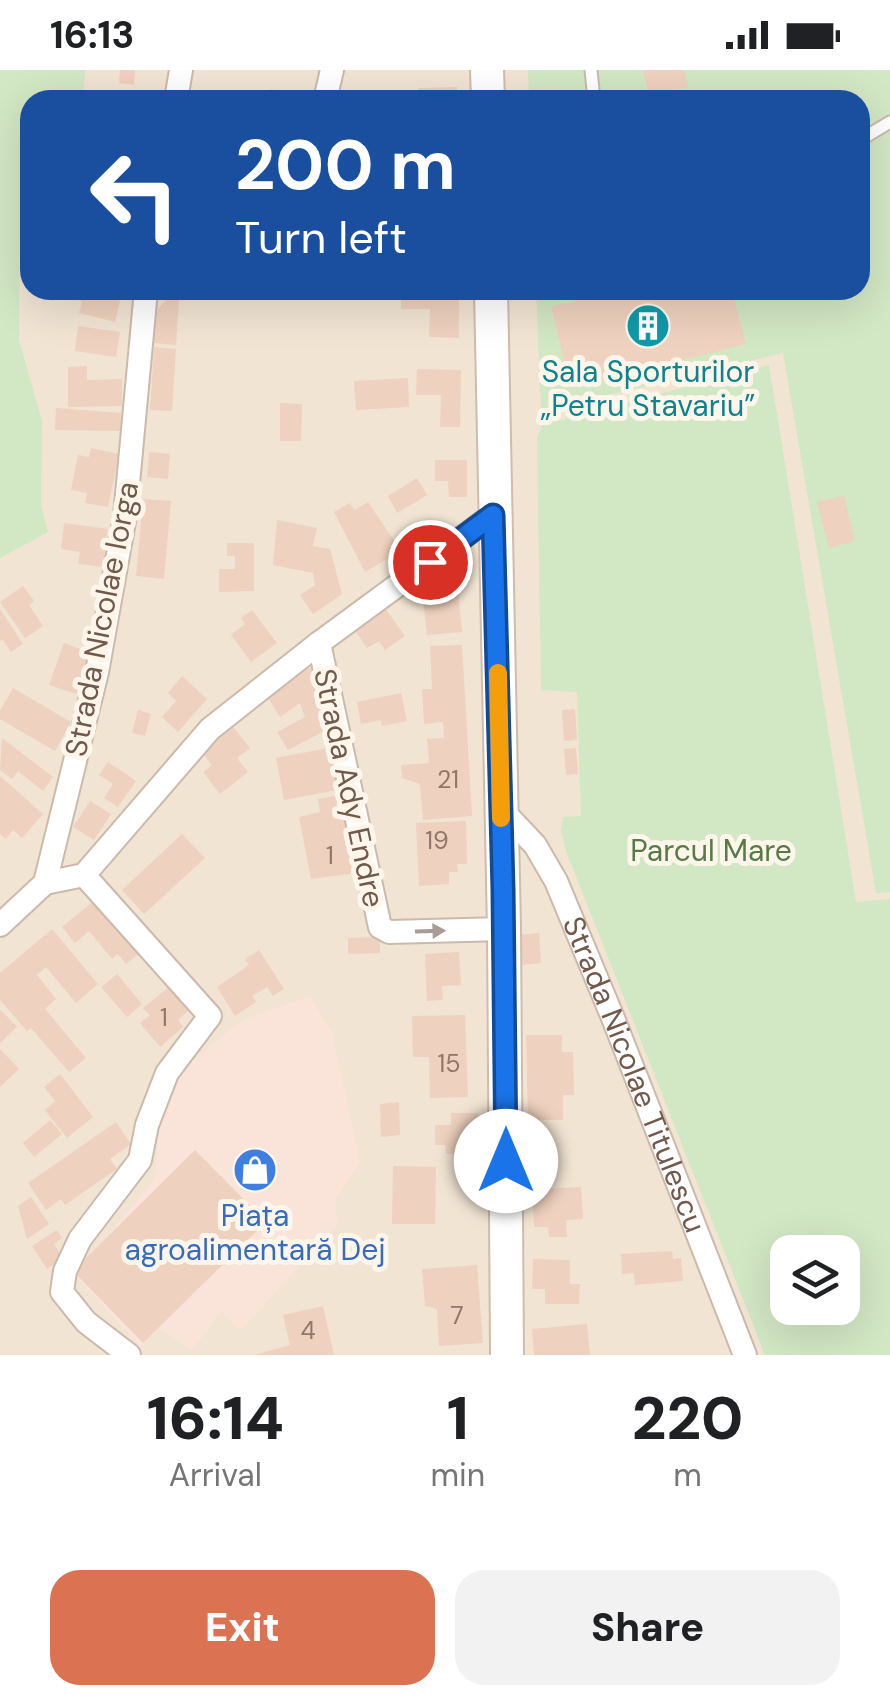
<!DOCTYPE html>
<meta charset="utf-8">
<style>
:root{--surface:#fff;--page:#f2f2f2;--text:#202124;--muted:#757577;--accent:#db7252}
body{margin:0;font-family:"DM Sans",sans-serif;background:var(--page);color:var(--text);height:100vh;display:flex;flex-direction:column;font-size:38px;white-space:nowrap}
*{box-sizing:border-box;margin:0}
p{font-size:32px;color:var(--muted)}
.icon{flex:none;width:55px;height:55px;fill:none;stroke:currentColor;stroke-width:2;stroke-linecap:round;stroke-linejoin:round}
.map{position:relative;height:1285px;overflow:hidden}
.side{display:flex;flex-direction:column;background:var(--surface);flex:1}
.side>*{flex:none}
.guide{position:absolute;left:20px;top:20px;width:850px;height:210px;border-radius:30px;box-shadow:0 10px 40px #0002;background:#1a4fa0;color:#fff;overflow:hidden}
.buttons{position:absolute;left:770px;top:1165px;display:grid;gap:20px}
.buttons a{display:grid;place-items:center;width:90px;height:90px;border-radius:20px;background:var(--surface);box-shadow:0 10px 40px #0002;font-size:50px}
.pin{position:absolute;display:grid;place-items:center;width:85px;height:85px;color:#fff;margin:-42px;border:5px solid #fff;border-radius:50%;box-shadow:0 2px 10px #0007}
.me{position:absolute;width:110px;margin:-55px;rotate:0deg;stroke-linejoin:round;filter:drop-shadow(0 0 8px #0008)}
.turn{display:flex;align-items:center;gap:35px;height:210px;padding:0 50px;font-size:45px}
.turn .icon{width:130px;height:130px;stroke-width:2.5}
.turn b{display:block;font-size:70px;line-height:85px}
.eta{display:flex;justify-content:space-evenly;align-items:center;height:170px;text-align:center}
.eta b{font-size:60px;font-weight:800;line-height:70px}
.cta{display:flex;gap:20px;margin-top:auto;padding:20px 50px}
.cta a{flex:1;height:115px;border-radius:30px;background:var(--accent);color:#fff;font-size:40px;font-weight:800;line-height:115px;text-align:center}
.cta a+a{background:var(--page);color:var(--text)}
.status{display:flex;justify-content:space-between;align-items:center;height:70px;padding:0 50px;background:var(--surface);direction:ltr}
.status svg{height:28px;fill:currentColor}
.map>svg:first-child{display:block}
.residential{fill:#f1e4d3;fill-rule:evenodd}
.commercial{fill:#fae3d9}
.green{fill:#d2e7c4;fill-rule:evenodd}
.building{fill:#eed1be}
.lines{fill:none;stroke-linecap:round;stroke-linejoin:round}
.service-casing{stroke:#cbbaab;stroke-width:15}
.minor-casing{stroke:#cbbaab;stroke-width:26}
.secondary-casing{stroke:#d0bcac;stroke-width:36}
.service{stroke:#fff;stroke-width:11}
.minor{stroke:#fff;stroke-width:22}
.secondary{stroke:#fff;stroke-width:32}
.oneway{fill:#aa9b94}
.route-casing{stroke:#114b97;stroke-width:25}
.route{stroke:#1a73e8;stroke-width:18}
.slow{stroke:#f59e0b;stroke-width:18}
.labels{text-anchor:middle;stroke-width:10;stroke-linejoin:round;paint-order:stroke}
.number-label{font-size:25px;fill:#907768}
.culture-label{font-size:30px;fill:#0d838f;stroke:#fef6ea}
.street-label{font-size:30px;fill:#71594c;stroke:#fef6ea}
.park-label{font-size:30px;fill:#567b47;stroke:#fef6ea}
.shop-label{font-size:30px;fill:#366cbe;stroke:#fef6ea}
</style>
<div class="status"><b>16:13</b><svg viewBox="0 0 49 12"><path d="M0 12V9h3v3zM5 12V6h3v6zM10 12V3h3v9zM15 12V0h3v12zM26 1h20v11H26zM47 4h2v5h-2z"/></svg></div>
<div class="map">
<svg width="890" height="1285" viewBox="0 0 890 1285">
<rect width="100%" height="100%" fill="#faf2e4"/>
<path class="residential" d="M0 0H890V1285H0ZM30 30H860V220H30ZM788 1182H842V1238H788Z"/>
<path class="commercial" d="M310 926 332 963 360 1092 336 1128 337 1156 240 1261 222 1241 192 1280 159 1258 141 1277 76 1206 155 1108 159 1055 170 1020 193 990 242 950Z"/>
<path class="green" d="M0 0H85L83 30H30V140L20 159 19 270 42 351 41 436 48 462 0 488Z
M528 0H890V822L876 823 783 283 541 341 536 220H860V30H529Z
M769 295 856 832 890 829V1285H765L566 781 561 760 563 747 581 746 577 622 541 620 537 368 542 355ZM788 1182H842V1238H788Z"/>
<path class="building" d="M120 0H135L134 15 119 13Z
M643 0H684L688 17 649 26Z
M457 17V30H419L418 18Z
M270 19 302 27 301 30H268Z
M75 220H113L111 229 120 231 115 252 79 243 82 231 73 229Z
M401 220H459V268L429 267 430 239H401Z
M621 220H732L746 274 571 318 551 237Z
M167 229 179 230 176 275 154 273 157 240Z
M78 256 120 262 116 287 75 281Z
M154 277 176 279 172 341 150 340Z
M87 296V310L122 309V336L68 337V297Z
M417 299 461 300 460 357H440L441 325H416Z
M408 308 409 337 356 340 354 311Z
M280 333 302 334 301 371H280Z
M56 338 121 343 120 361 55 360Z
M91 378 119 384 108 437 85 433 87 423 71 420 78 385 89 387Z
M149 382 170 384 168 409 147 407Z
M435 390H467V427H449L448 411H435Z
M417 408 427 425 397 443 388 426Z
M844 426 855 471 829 478 817 432Z
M143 429 171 431 164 509 136 506Z
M368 432 401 481 365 502 334 442 350 433 354 440Z
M277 450 317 458 313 476 330 479 342 524 313 544 300 525 315 515 313 503 273 495Z
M64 453 108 459 103 497 78 494 80 482 61 479Z
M227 473H254V521L219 522V499H235V486H227Z
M457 509 462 562 427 565 423 529 432 528 430 511Z
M23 516 34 531 29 535 43 556 25 568 0 532Z
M385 538 405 566 385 580 379 571 367 578 354 559Z
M0 539 23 574 11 582 3 570 0 571Z
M252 540 277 573 251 592 231 565 245 554 241 548Z
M64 573 91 583 77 624 49 615Z
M462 575 472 746 423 750 420 714 402 708 401 695 429 693 427 669 444 668 443 652 424 654 422 619H432L430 576Z
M305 596 317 601 328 659 288 680 277 662 305 647 300 633 280 647 267 626Z
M182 606 207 629 178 662 162 647 176 631 168 623Z
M13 618 71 652 55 681 0 649V641Z
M401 623 407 651 382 656 381 650 361 654 357 632Z
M575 639 577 670 564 671 562 640Z
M138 640 151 644 145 666 132 663Z
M233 657 250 678 237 688 248 702 220 724 203 702 212 695 201 682Z
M2 668 53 707 43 721 18 701 12 709 0 700Z
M334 677 342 719 284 730 276 688Z
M576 678 578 704 566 705 564 679Z
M108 692 136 711 118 737 104 728 113 714 99 705Z
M0 706 43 744 22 768 13 760 6 769 0 764Z
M340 725 356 803 311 809 299 747 320 742 318 729Z
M90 731 111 744 94 770 73 757Z
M466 751 467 794H457L458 802H449V814L419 816 416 753Z
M182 764 205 788 144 844 122 820Z
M96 829 140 883 126 894 118 884 112 889 89 861 75 873 62 857Z
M52 859 98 914 76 933 46 897 37 905 56 929 45 939 86 988 69 1002 31 958 27 961 0 930V903Z
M539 863 541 893 521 895 518 865Z
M380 867V883L348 884V868Z
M259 880 284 919 273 926 267 917 252 926 256 932 235 946 217 917 249 895 245 889Z
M459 882 461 915 442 916 443 930 427 931 425 884Z
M117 904 142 934 127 947 101 917Z
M169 917 189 940 178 950 183 957 160 977 140 953 150 945 143 938Z
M0 939 17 957 0 973Z
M465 945 468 1027 430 1028 429 987H413L412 946Z
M526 965H562V982H573L574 1025H563V1050H528Z
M0 979 19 999 0 1017Z
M60 1004 93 1047 67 1068 45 1040 55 1031 44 1017Z
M399 1032 400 1065 381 1067 380 1034Z
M451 1043H478L479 1083 446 1084 445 1075H435V1055H451Z
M50 1050 62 1064 34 1087 23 1073Z
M116 1052 131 1074 110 1089 117 1099 65 1135 61 1129 46 1140 28 1113Z
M195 1080 266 1152 143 1273 73 1201Z
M393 1096 436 1097 435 1154H392Z
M581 1117 583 1149 566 1150 567 1167H549L548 1157H534L532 1119Z
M31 1127 49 1154 27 1169 18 1136Z
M57 1160 62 1168 54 1174 63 1188 47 1199 32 1176Z
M672 1181 673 1189 681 1188 683 1211 635 1215 634 1203 622 1204 621 1184Z
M533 1189 570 1190V1214H580L579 1234H545V1219H532Z
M477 1195 483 1273 439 1276 437 1239 425 1236 422 1199Z
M323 1236 334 1285H254L290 1275 283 1245Z
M587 1254 590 1285H534L532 1259Z"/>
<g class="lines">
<defs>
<path id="service" d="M591 0 594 30
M860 70 890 52"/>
<g id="minor">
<path d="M176 30 181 0"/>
<path d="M325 30 332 0"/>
<path d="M319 573 380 857 389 862 504 859"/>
<path id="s1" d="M501 739 535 775 556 811 613 948 745 1285"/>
<path d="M84 805 210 946 167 1003 147 1055 140 1090 80 1169 65 1201 62 1222 86 1252 129 1285"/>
<path d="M45 813 84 805 210 659 319 573 493 445"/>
<path d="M0 855 45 813 97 602 125 446 146 220"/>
</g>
<path id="secondary" d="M487 0 488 30
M491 220 504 859 507 1285"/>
</defs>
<use href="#service" class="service-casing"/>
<use href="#minor" class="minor-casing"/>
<use href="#secondary" class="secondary-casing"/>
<use href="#service" class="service"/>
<use href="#minor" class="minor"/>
<use href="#secondary" class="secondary"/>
</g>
<defs><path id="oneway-solid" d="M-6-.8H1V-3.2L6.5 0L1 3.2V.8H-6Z" transform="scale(2.5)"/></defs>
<use class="oneway" href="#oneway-solid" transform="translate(430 861) rotate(-2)"/>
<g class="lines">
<defs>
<path id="route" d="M430 492 493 445 503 819 506 1091"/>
</defs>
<use href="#route" class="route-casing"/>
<use href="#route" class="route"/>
<path class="slow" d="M498 603 501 748"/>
</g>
<defs>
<symbol id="building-disc" viewBox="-11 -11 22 22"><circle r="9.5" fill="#0f9aa8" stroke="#fef6ea"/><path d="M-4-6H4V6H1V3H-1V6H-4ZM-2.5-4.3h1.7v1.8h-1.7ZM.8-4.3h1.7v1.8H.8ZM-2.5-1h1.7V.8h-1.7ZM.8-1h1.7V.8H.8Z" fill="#fff"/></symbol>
<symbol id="shop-disc" viewBox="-11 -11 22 22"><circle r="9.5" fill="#3f7fe0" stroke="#fef6ea"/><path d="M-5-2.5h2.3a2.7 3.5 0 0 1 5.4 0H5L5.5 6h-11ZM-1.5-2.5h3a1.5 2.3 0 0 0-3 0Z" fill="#fff"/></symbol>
</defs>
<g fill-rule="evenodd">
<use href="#building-disc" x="623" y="231" width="50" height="50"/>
<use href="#shop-disc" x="230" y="1075" width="50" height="50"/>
</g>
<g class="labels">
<g class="number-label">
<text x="448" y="718">21</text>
<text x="437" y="779">19</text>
<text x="330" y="794">1</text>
<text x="164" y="956">1</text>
<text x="449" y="1002">15</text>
<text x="457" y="1254">7</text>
<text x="308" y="1269">4</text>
</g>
<g class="culture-label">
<text x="648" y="312">Sala Sporturilor<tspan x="648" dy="34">„Petru Stavariu”</tspan></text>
</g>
<g class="street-label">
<text transform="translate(102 549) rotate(-79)" y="10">Strada Nicolae Iorga</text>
<text transform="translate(349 718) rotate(78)" y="10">Strada Ady Endre</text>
<text dy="10" stroke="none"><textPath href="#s1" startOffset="300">Strada Nicolae Titulescu</textPath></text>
</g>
<g class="park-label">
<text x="711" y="791">Parcul Mare</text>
</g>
<g class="shop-label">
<text x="255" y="1156">Piața<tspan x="255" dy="34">agroalimentară Dej</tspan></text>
</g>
</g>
</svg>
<div class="buttons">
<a><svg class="icon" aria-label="layers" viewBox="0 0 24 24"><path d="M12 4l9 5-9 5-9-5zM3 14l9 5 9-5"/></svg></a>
</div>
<div class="pin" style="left:430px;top:492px;background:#d93025"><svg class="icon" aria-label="arrive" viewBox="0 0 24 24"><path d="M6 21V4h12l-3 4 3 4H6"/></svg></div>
<svg class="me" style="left:506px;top:1091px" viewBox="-20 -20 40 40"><circle r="19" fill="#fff"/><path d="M0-13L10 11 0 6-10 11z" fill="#1a73e8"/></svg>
<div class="guide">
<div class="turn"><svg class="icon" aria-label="left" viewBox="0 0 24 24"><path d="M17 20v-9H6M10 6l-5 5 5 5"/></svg><div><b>200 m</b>Turn left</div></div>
</div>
</div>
<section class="side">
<div class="eta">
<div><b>16:14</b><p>Arrival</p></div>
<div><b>1</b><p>min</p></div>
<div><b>220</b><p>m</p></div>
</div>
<div class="cta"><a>Exit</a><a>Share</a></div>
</section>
